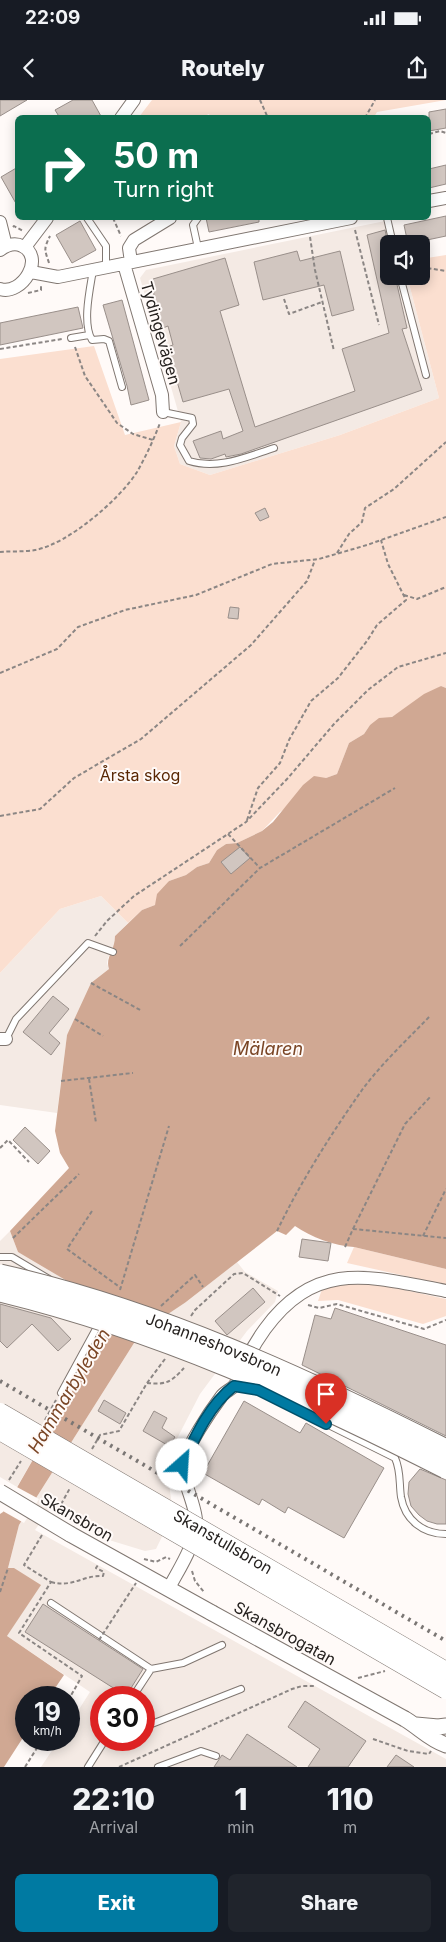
<!DOCTYPE html>
<meta charset="utf-8">
<style>
:root{--surface:#171b24;--page:#20242c;--text:#f1f3f6;--muted:#9ea1a6;--accent:#007aa2}
body{margin:0;font-family:Inter,sans-serif;background:var(--page);color:var(--text);height:100vh;display:flex;flex-direction:column;font-size:19px;white-space:nowrap}
*{box-sizing:border-box;margin:0}
p{font-size:16px;color:var(--muted)}
.icon{flex:none;width:28px;height:28px;fill:none;stroke:currentColor;stroke-width:2;stroke-linecap:round;stroke-linejoin:round}
.map{position:relative;height:1667px;overflow:hidden}
.details{display:flex;flex-direction:column;background:var(--surface);flex:1}
.details>*{flex:none}
.hud{position:absolute;left:15px;top:15px;width:416px;height:105px;border-radius:8px;box-shadow:0 2px 12px #0003;background:#0b6e4f;color:#fff;overflow:hidden}
.fabs{position:absolute;left:380px;top:135px;display:grid;gap:10px}
.fabs a{display:grid;place-items:center;width:50px;height:50px;border-radius:8px;background:var(--surface);box-shadow:0 2px 12px #0003;font-size:25px}
.speed{position:absolute;left:15px;top:1586px;display:flex;gap:10px;font-size:25px;font-weight:700;text-align:center}
.speed>*{display:grid;place-content:center;width:65px;height:65px;border-radius:50%;background:var(--surface);box-shadow:0 2px 12px #0003;line-height:1}
.speed small{font-size:12px;font-weight:400}
.speed .limit{border:8px solid #d22;background:#fff;color:#111}
.pin{position:absolute;display:grid;place-items:center;width:42px;height:42px;color:#fff;margin:-51px -21px;border-radius:50% 50% 50% 0;rotate:-45deg;box-shadow:0 0 5px #0007}
.pin .icon{rotate:45deg}
.me{position:absolute;width:55px;margin:-28px;rotate:26deg;stroke-linejoin:round;filter:drop-shadow(0 0 4px #0008)}
.turn{display:flex;align-items:center;gap:18px;height:105px;padding:0 15px;font-size:22px}
.turn .icon{width:65px;height:65px;stroke-width:2.5}
.turn b{display:block;font-size:35px;line-height:42px}
.eta{display:flex;justify-content:space-evenly;align-items:center;height:85px;text-align:center}
.eta b{font-size:30px;font-weight:800;line-height:35px}
.cta{display:flex;gap:10px;margin-top:auto;padding:10px 15px}
.cta a{flex:1;height:58px;border-radius:8px;background:var(--accent);color:#fff;font-size:20px;font-weight:800;line-height:58px;text-align:center}
.cta a+a{background:var(--page);color:var(--text)}
.status{display:flex;justify-content:space-between;align-items:center;height:35px;padding:0 25px;background:var(--surface);direction:ltr}
.status svg{height:14px;fill:currentColor}
header{display:flex;justify-content:space-between;align-items:center;height:65px;padding:0 15px;background:var(--surface);font-size:22px;font-weight:800}
.map>svg:first-child{display:block}
.built{fill:#f4eae4;fill-rule:evenodd}
.green{fill:#fbdfd0}
.water{fill:#d0a893}
.pier{fill:#fffaf8}
.building{fill:#d1c6c0;stroke:#998f8a}
.lines{fill:none;stroke-linecap:round;stroke-linejoin:round}
.service-casing{stroke:#807771;stroke-width:8}
.minor-casing{stroke:#807771;stroke-width:14}
.tertiary-casing{stroke:#807771;stroke-width:17}
.path{stroke:#8b8684;stroke-width:2;stroke-dasharray:4 2.5;stroke-linecap:butt}
.service{stroke:#fff;stroke-width:6}
.minor{stroke:#fff;stroke-width:12}
.tertiary{stroke:#fff;stroke-width:15}
.rail{stroke:#7a7674;stroke-width:4;stroke-dasharray:2.5 5;stroke-linecap:butt}
.tertiary-bridge-casing{stroke:#807771;stroke-width:17;stroke-linecap:butt}
.secondary-bridge-casing{stroke:#807771;stroke-width:19;stroke-linecap:butt}
.trunk-bridge-casing{stroke:#807771;stroke-width:23;stroke-linecap:butt}
.path-bridge{stroke:#8b8684;stroke-width:2;stroke-dasharray:4 2.5;stroke-linecap:butt}
.tertiary-bridge{stroke:#fff;stroke-width:15}
.secondary-bridge{stroke:#fff;stroke-width:18}
.trunk-bridge{stroke:#fff;stroke-width:21}
.route-casing{stroke:#004f69;stroke-width:12}
.route{stroke:#007aa2;stroke-width:9}
.labels{text-anchor:middle;stroke-width:4;stroke-linejoin:round;paint-order:stroke}
.street-label{font-size:16px;fill:#262220;stroke:#fffaf8}
.park-label{font-size:16px;fill:#592704;stroke:#fffaf8}
.water-label{font-size:18px;font-style:italic;fill:#7a4525;stroke:#fffaf8}
</style>
<div class="status"><b>22:09</b><svg viewBox="0 0 49 12"><path d="M0 12V9h3v3zM5 12V6h3v6zM10 12V3h3v9zM15 12V0h3v12zM26 1h20v11H26zM47 4h2v5h-2z"/></svg></div>
<header><svg class="icon" aria-label="back" viewBox="0 0 24 24"><path d="M15 5l-7 7 7 7"/></svg>Routely<svg class="icon" aria-label="share" viewBox="0 0 24 24"><path d="M12 15V3M7 8l5-5 5 5M5 13v7h14v-7"/></svg></header>
<div class="map">
<svg width="446" height="1667" viewBox="0 0 446 1667">
<rect width="100%" height="100%" fill="#fffaf8"/>
<path class="built" d="M390 120 397 144H389V176H407L439 298 340 335 210 375 180 364 174 346 181 322 140 178 146 170Z
M101 796 128 823 115 836V846L108 858 107 863 109 869 67 935 57 1013 0 1005V873L60 809Z
M10 1131 18 1152 122 1204 17 1387 0 1377V1141Z
M237 1162 245 1172 278 1191 275 1202 247 1231 200 1294 166 1360 173 1414 156 1449 145 1451 109 1440 51 1407 35 1430 446 1659V1667H41L59 1640H69V1625L90 1592 7 1536 40 1485 8 1468 19 1425 153 1213 186 1202ZM101 1598H144V1640H101Z"/>
<path class="green" d="M152 0H446L377 12 374 17 211 18 209 14 202 17H139Z
M446 155V588L441 586 392 617 370 625 364 634 349 643 337 674 326 678 280 712 262 731 237 743 226 744 217 750 209 763 197 767 186 775 169 781 155 805 142 810 128 823 101 796 60 809 0 873V259L94 246 125 335 181 322 174 346 180 364 210 375 340 335 439 298 407 176H421V159Z
M354 1147 446 1169V1185L347 1163Z
M353 1183 377 1184 446 1199V1216L423 1224 338 1200 318 1201 322 1189Z"/>
<path class="water" d="M441 586 446 588V1169L354 1147C334 1146 311 1137 295 1126L286 1135 277 1131 186 1202 165 1216 153 1213 19 1425 8 1468H14L41 1485 7 1536 64 1575 49 1597 26 1598V1633L4 1667H0V1414L3 1412 122 1204 79 1188 18 1152 10 1131 69 1068 60 1053 55 1031 67 935 91 883 109 869C105 857 115 851 115 836L142 810 155 805 157 794 169 781 186 775 197 767 209 763 217 750 226 744 237 743 262 731 273 722 303 685 314 676 326 678 337 674 349 643 364 634 370 625 379 618 392 617 424 594Z"/>
<path class="pier" d="M15 1386 39 1399 24 1423 1 1410Z"/>
<path class="building" d="M0 0H27L0 16Z
M73 0H92L102 18H60L55 10Z
M446 9V28L429 31V12Z
M446 65V84L429 88V69Z
M18 67V107L1 77Z
M446 116V136L408 144 404 125Z
M206 118H259V122L209 132Z
M80 121 96 150 72 163 56 135Z
M385 130 389 148V176H395L407 228 402 229 422 290 241 354 226 357 225 354 211 359 200 358 193 341 221 331 223 339 243 331 229 289 183 302 167 247 173 245 168 226 163 228 154 199 153 179 225 158 239 205 220 211 255 327 355 291 342 249 389 233 367 135Z
M297 151 300 161 340 151 354 210 332 216 324 185 263 200 254 162Z
M122 200 149 300 131 305 127 286 103 205Z
M78 207 83 228 0 245V223Z
M265 408 269 417 260 421 255 413Z
M230 507 239 508 238 519 228 518Z
M240 747 250 758 231 774 221 762Z
M53 896 69 909 49 933 60 943 51 955 23 932Z
M25 1027 50 1051 38 1064 13 1040Z
M302 1139 331 1143 328 1161 299 1157Z
M253 1188 265 1202 227 1235 215 1221Z
M0 1204 51 1218 71 1239 58 1251 32 1224 7 1248 0 1241Z
M335 1208 446 1245V1336L302 1265 315 1215 331 1219Z
M104 1300 126 1313 120 1324 98 1311Z
M244 1301 300 1333 306 1323 384 1368 344 1438 288 1407 285 1413 262 1399 259 1405 203 1373Z
M154 1311 167 1318 162 1328 175 1337 169 1346 143 1331Z
M420 1369 446 1380V1424H437L427 1421 419 1415 411 1406 408 1394 409 1382Z
M43 1504 143 1569 126 1596 25 1532Z
M305 1601 366 1641 348 1667H308L320 1649 288 1627Z
M247 1634 297 1667H214L222 1655 230 1660Z
M396 1655 414 1667H387Z"/>
<g class="lines">
<defs>
<path id="service" d="M87 118 106 146V167
M198 118 193 125 198 148
M387 118 393 144
M93 170C90 189 82 223 92 240L104 239 109 241 122 287
M400 176 426 275
M71 238 89 235
M163 312 192 318 193 324 182 338 180 345 189 361C218 370 246 357 274 348
M6 939 16 919 88 843 113 852
M0 1157H12L49 1179
M234 1286 258 1290 395 1358C401 1371 399 1383 401 1397 405 1420 423 1434 446 1434
M61 1293 97 1227 96 1223
M51 1503 151 1569 132 1598
M151 1569 183 1563 222 1545
M144 1627 241 1589
M88 1667 105 1640
M158 1667 201 1651 216 1656"/>
<path id="minor" d="M121 18 134 0
M429 101 446 98
M0 122 6 146
M25 147 47 118
M0 150C7 145 14 142 22 146 46 157 22 196 0 189
M131 162 129 148 134 140 170 118
M124 164 162 295 163 312
M31 172 58 177 351 118
M0 939H6
M169 1488C180 1467 195 1446 196 1422 197 1407 180 1376 183 1363 188 1345 209 1313 221 1297 224 1292 231 1290 235 1285 239 1279 241 1271 244 1265 250 1252 257 1240 265 1229 317 1158 372 1177 446 1191"/>
<path id="tertiary" d="M70 1434 212 1513
M405 1619C420 1628 429 1639 446 1645
M416 1625 438 1627 446 1626"/>
</defs>
<use href="#service" class="service-casing"/>
<use href="#minor" class="minor-casing"/>
<use href="#tertiary" class="tertiary-casing"/>
<path class="path" d="M260 0 268 18
M365 18 375 0
M429 34 440 31 446 33
M113 118 121 136
M13 127 14 126 23 131
M355 130 379 225
M310 137 315 170 334 251
M49 163C45 150 43 150 50 136
M421 167 446 171
M28 193 41 190V186
M284 199 289 214 322 202
M75 247 85 276 117 323 133 334 153 340
M0 249 62 239
M0 452C11 451 24 452 35 450 68 444 119 400 137 372 146 356 154 339 160 323
M337 453 349 434 362 422 365 408 394 389 446 342
M404 495 417 499 446 487
M0 573 57 549 78 527 125 510 196 495 272 464 319 459 367 445 446 417
M0 716 40 709 74 678 141 639 251 545 307 481 315 460
M247 720 258 688 280 663 289 640 311 601 338 578 367 541 377 525 406 500 388 464 381 440
M228 734 260 768
M95 836 107 821 134 796 246 722 288 678 334 624 368 590 398 567 446 553
M180 846 260 768 395 688
M91 883 142 911
M75 919 103 936
M89 979 96 1023
M61 981 133 973
M0 1048 8 1040 29 1062
M92 1111 67 1149 121 1188
M353 1129 405 1024 431 996
M277 1131C300 1083 331 1034 362 990 382 963 407 940 430 916
M423 1136 446 1089
M13 1138 79 1074
M345 1147 353 1129 446 1138
M120 1190 169 1026
M308 1205 319 1208 337 1204 424 1229 446 1220
M161 1206 195 1175 203 1187
M191 1216 195 1210 234 1174 243 1173 280 1196
M147 1283 165 1259
M45 1320 56 1300
M92 1349 100 1335 119 1331 147 1283C167 1285 171 1282 184 1268
M9 1380 21 1361
M58 1410 70 1388
M42 1435 24 1465 51 1482 19 1533 82 1576 69 1599
M144 1459 156 1462 166 1457 170 1459
M192 1471 195 1481 204 1492
M51 1482C72 1488 83 1475 103 1476L104 1472 96 1468 98 1465
M0 1492 8 1468
M358 1578 385 1571
M373 1639 408 1651 429 1654 431 1651
M25 1667 42 1640
M119 1667 292 1589 302 1586H315"/>
<use href="#service" class="service"/>
<use href="#minor" class="minor"/>
<use href="#tertiary" class="tertiary"/>
<path class="rail" d="M0 1281 446 1541"/>
<defs>
<path id="tertiary-bridge" d="M0 1392 70 1434
M212 1513 405 1619"/>
<g id="secondary-bridge">
<path id="s1" d="M0 1312 446 1571"/>
<path d="M0 1331 446 1590"/>
</g>
<g id="trunk-bridge">
<path id="s2" d="M0 1175C156 1210 304 1278 446 1350"/>
<path d="M0 1191C160 1230 300 1294 446 1368"/>
</g>
</defs>
<use href="#tertiary-bridge" class="tertiary-bridge-casing"/>
<use href="#secondary-bridge" class="secondary-bridge-casing"/>
<use href="#trunk-bridge" class="trunk-bridge-casing"/>
<path class="path-bridge" d="M99 1540 136 1483"/>
<use href="#tertiary-bridge" class="tertiary-bridge"/>
<use href="#secondary-bridge" class="secondary-bridge"/>
<use href="#trunk-bridge" class="trunk-bridge"/>
</g>
<g class="lines">
<defs>
<path id="route" d="M182 1365C195 1337 210 1304 234 1286L258 1290 326 1324"/>
</defs>
<use href="#route" class="route-casing"/>
<use href="#route" class="route"/>
</g>
<g class="labels">
<g class="street-label">
<text transform="translate(161 233) rotate(74)" y="6">Tydingevägen</text>
<text dy="6" stroke="none"><textPath href="#s2" startOffset="225">Johanneshovsbron</textPath></text>
<text transform="translate(77 1417) rotate(30)" y="6">Skansbron</text>
<text dy="6" stroke="none"><textPath href="#s1" startOffset="258">Skanstullsbron</textPath></text>
<text transform="translate(285 1533) rotate(29)" y="6">Skansbrogatan</text>
</g>
<g class="park-label">
<text x="140" y="681">Årsta skog</text>
</g>
<g class="water-label">
<text x="268" y="955">Mälaren</text>
<text transform="translate(69 1291) rotate(-59)" y="6">Hammarbyleden</text>
</g>
</g>
</svg>
<div class="fabs">
<a><svg class="icon" aria-label="sound" viewBox="0 0 24 24"><path d="M4 9h4l5-4v14l-5-4H4zM17 9q2 3 0 6"/></svg></a>
</div>
<div class="speed"><div>19<small>km/h</small></div><div class="limit">30</div></div>
<div class="pin" style="left:326px;top:1324px;background:#d93025"><svg class="icon" aria-label="arrive" viewBox="0 0 24 24"><path d="M6 21V4h12l-3 4 3 4H6"/></svg></div>
<svg class="me" style="left:182px;top:1365px" viewBox="-20 -20 40 40"><circle r="19" fill="#fff"/><path d="M0-13L10 11 0 6-10 11z" fill="#007aa2"/></svg>
<div class="hud">
<div class="turn"><svg class="icon" aria-label="right" viewBox="0 0 24 24"><path d="M7 20v-9h11M14 6l5 5-5 5"/></svg><div><b>50 m</b>Turn right</div></div>
</div>
</div>
<section class="details">
<div class="eta">
<div><b>22:10</b><p>Arrival</p></div>
<div><b>1</b><p>min</p></div>
<div><b>110</b><p>m</p></div>
</div>
<div class="cta"><a>Exit</a><a>Share</a></div>
</section>
